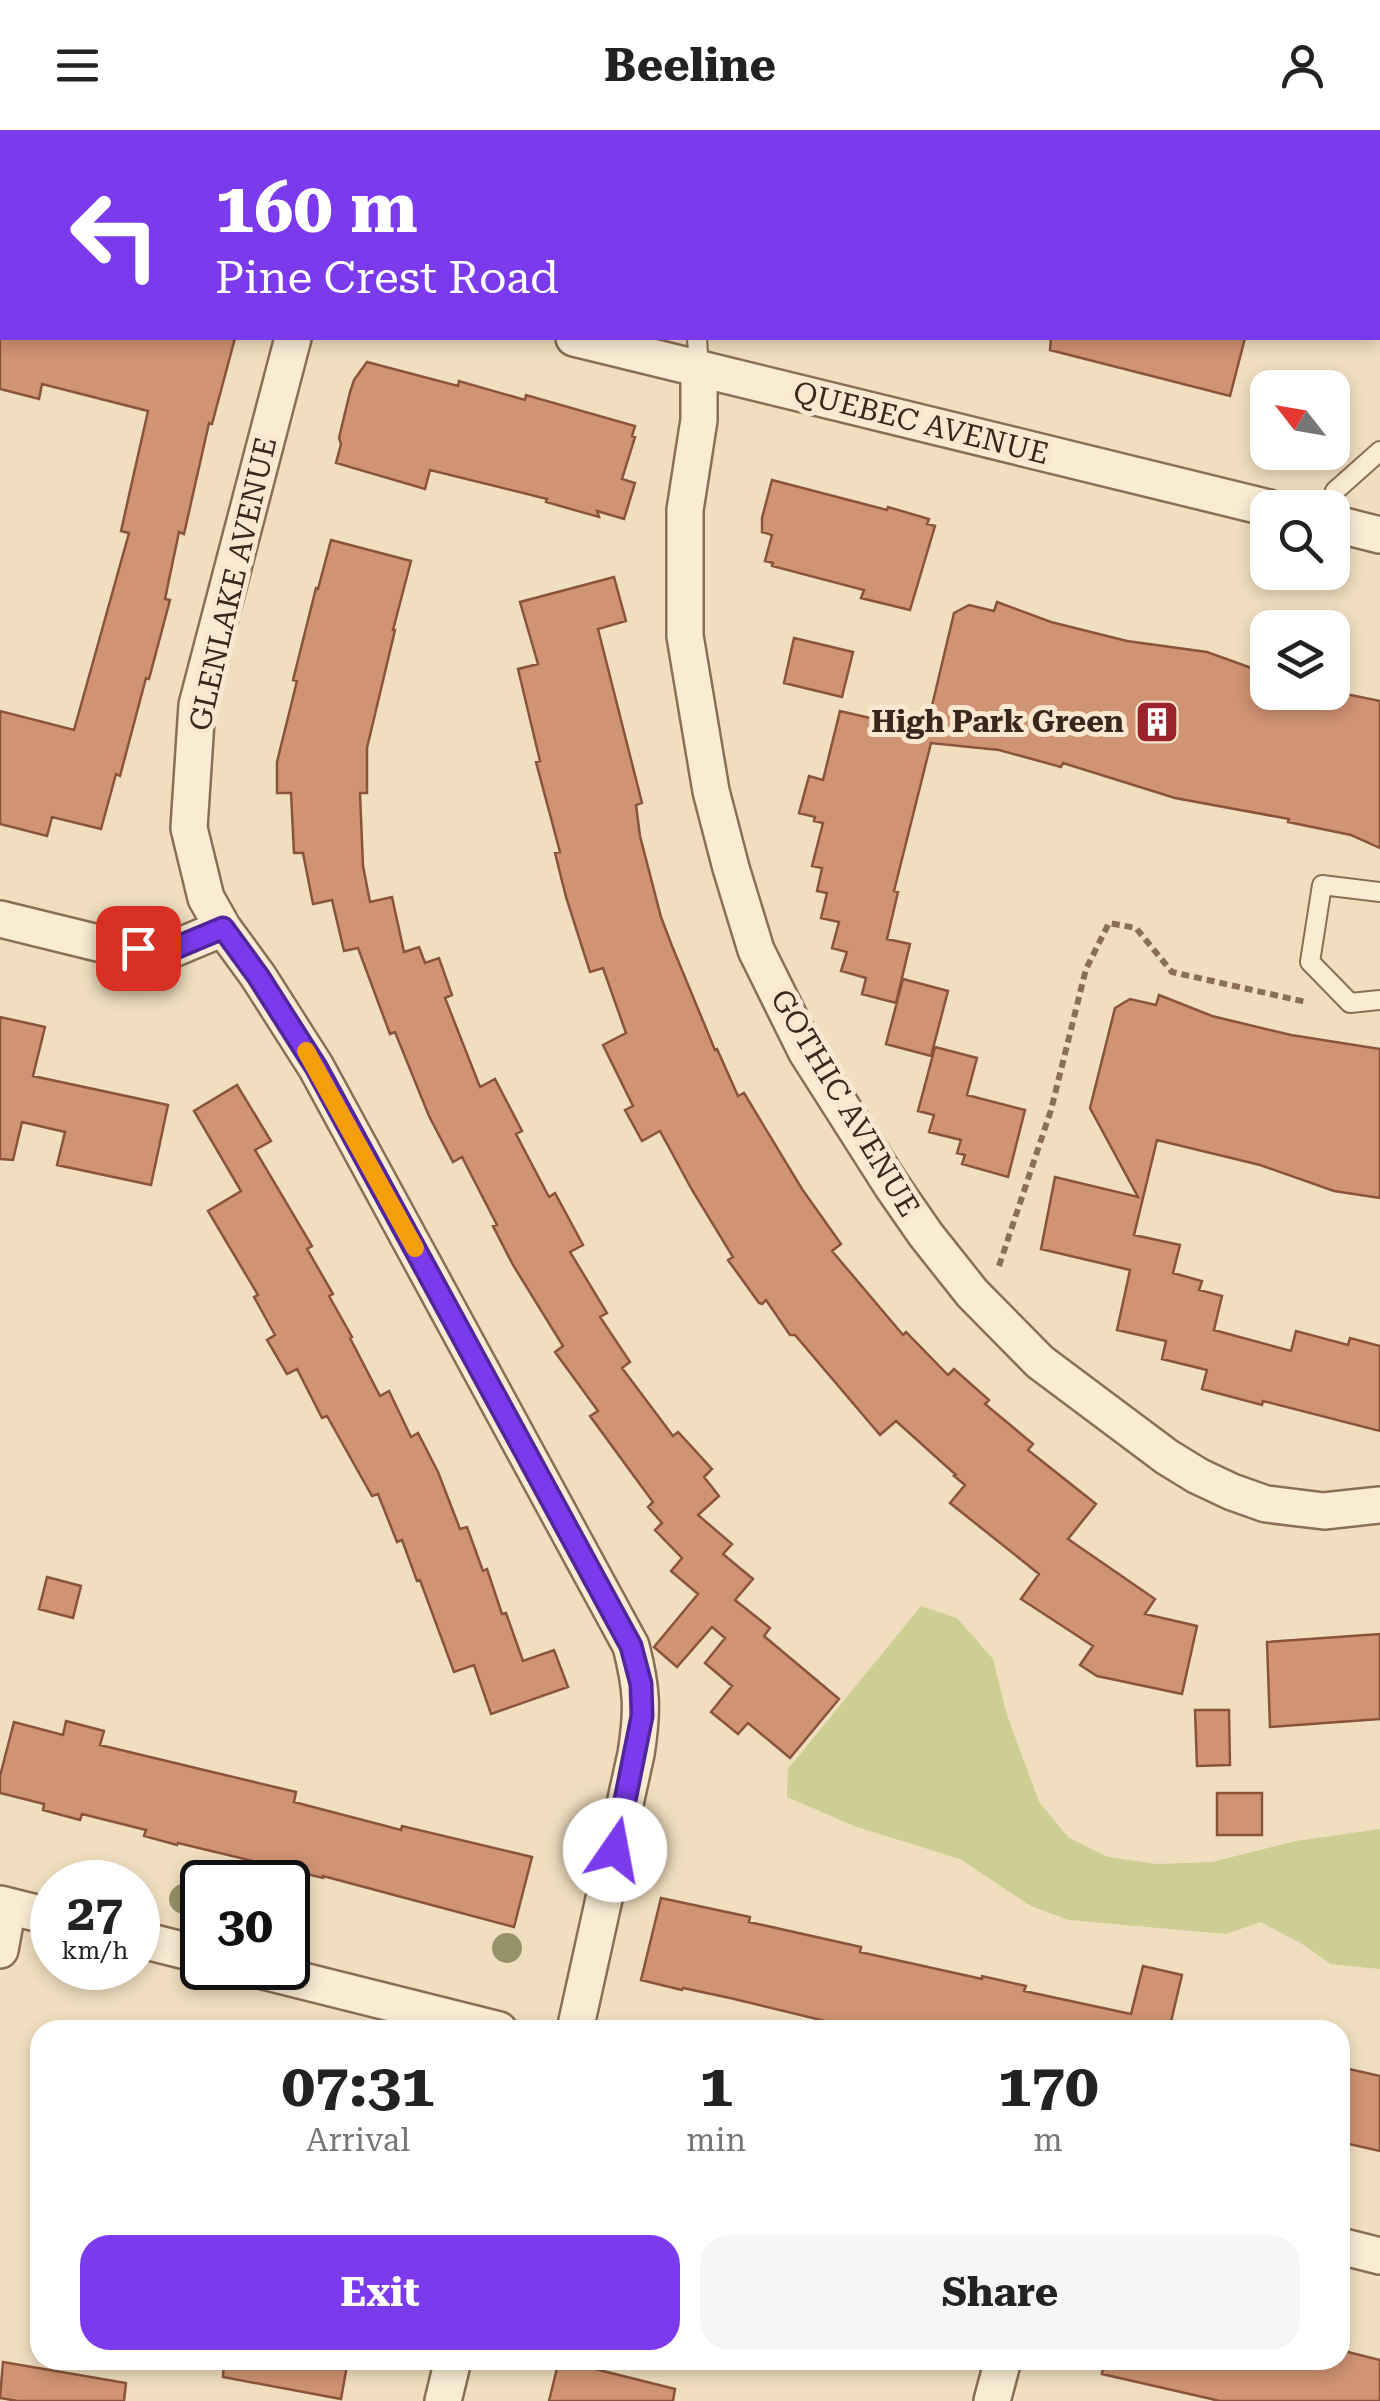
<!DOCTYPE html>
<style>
:root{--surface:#fff;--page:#f6f6f6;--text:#222;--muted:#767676;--accent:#7c3aed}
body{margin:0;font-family:"Roboto Serif",serif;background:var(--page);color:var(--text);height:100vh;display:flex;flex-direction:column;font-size:38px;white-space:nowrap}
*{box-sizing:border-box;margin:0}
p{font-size:32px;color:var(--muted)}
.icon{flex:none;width:55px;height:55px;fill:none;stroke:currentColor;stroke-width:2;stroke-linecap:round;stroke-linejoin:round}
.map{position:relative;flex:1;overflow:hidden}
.side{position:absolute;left:30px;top:1890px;width:1320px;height:350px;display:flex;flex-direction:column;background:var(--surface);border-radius:30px;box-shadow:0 5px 15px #0003}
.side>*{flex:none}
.banner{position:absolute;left:0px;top:0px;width:1380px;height:210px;box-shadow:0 5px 15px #0003;background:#7c3aed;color:#fff;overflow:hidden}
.needle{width:65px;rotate:301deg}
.tools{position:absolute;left:1250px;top:240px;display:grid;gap:20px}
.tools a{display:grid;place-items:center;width:100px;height:100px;border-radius:20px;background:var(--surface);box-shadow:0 5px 15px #0003;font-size:50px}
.speed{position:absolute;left:30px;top:1730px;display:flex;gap:20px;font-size:50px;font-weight:700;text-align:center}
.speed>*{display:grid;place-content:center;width:130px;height:130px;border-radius:50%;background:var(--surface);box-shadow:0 5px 15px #0003;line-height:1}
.speed small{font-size:25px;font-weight:400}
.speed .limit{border:5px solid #111;border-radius:15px;background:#fff;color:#111}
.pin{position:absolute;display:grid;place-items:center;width:85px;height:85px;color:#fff;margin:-42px;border-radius:20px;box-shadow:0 5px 15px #0006}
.me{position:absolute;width:110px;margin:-55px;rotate:12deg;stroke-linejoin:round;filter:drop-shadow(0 0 8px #0008)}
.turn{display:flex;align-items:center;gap:35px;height:210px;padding:0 50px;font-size:45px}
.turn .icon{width:130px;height:130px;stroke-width:2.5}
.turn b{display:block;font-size:70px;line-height:85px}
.eta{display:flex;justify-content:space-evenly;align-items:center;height:170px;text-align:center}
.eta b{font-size:60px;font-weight:700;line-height:70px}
.primary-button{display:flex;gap:20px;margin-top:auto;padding:20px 50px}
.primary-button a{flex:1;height:115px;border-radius:30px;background:var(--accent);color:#fff;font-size:40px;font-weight:700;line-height:115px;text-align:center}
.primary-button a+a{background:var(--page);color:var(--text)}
header{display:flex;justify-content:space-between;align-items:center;height:130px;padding:0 50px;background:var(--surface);font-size:45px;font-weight:700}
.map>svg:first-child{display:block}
.green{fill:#ccce93}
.building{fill:#d09373;stroke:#8a543b;stroke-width:2.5}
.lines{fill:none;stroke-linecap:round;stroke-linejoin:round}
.service-casing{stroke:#8a6e56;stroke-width:22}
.minor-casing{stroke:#8a6e56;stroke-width:40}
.path{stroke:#8a6e56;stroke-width:6;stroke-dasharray:8 5;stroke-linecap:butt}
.service{stroke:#faecd3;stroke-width:18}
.minor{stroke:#faecd3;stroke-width:35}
.tree{fill:#969368}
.route-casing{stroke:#51269a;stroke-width:25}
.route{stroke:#7c3aed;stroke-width:18}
.slow{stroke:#f59e0b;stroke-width:18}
.labels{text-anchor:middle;stroke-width:10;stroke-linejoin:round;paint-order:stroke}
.street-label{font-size:30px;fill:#38271c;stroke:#f7e8cf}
.poi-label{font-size:30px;font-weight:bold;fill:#38271c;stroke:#f7e8cf;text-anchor:end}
</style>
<header><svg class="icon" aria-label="menu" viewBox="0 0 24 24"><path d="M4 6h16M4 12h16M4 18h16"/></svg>Beeline<svg class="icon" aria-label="person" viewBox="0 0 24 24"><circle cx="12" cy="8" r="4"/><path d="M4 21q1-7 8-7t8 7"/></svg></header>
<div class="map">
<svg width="1380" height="2271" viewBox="0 0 1380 2271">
<rect width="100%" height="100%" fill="#f0debf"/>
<path class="green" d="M921 1476 957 1488 993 1529 1006 1582 1039 1672 1069 1708 1108 1727 1157 1734 1212 1732 1296 1711 1380 1699V1839L1331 1834 1299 1812 1260 1792 1226 1804 1069 1790 1031 1776 960 1729 854 1696 787 1667 788 1639Z"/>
<path class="building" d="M0 208H235L212 294 209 293 184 404 179 402 165 469 170 470 149 549 146 548 120 646 116 644 101 699 52 687 47 706 0 694V581L74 600 129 403 121 401 148 281 42 254 39 269 0 259Z
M1051 208H1245L1230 266 1050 220Z
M367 232 458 256 459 251 525 270 526 265 635 296 632 306 635 307 622 349 635 353 624 389 597 381 599 387 546 372 547 369 430 340 425 359 336 333 341 314 339 308 350 262 354 250Z
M772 350 887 380 888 377 929 389 927 394 935 396 910 480 861 468 864 460 772 436 773 433 765 431 772 405 762 402V388Z
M331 410 411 431 393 500H395L367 618V663H360L363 736 370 772 392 767 404 822 419 817 425 833 439 828 452 865 445 868 480 957 495 949 522 1001 516 1004 549 1067 555 1063 583 1115 570 1122 607 1183 600 1187 630 1232 622 1238 673 1306 678 1302 712 1339 704 1347 719 1366 698 1385 732 1414 723 1424 753 1449 735 1470 770 1498 764 1506 839 1569 790 1628 748 1593 738 1604 711 1582 732 1556 705 1533 725 1508 712 1497 677 1537 654 1517 698 1464 671 1441 682 1428 655 1400 662 1393 648 1377 653 1372 590 1286 598 1281 555 1222 563 1216 513 1135 493 1096 497 1095 462 1027 453 1032 429 986 395 902 390 904 358 818 344 821 332 770 313 774 303 723H294L291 663H277V632L297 551 293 550 316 458 318 459Z
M614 447 626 491 598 499 642 673 636 675 640 706 661 787 672 816 715 920 717 919 738 966 744 963 802 1059 841 1114 832 1121 903 1205 906 1202 948 1245 954 1239 989 1270 985 1274 1033 1314 1028 1320 1096 1374 1068 1409 1155 1469 1145 1484 1197 1496 1182 1564 1097 1546 1080 1535 1093 1516 1021 1469 1039 1444 950 1373 965 1355 954 1346 956 1345 896 1291 880 1305 795 1205H790L766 1170 762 1174 759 1173 728 1130 733 1127 692 1060 660 1001 642 1011 625 980 633 976 603 915 626 903 603 838 590 842 566 767 555 723 560 722 536 632 540 631 518 539 538 534 520 472Z
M997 472 1051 492 1127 511 1207 522 1268 544V562H1336L1380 571V718L1351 705 1288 692 1289 689 1175 668 1063 633 1061 637 999 620 931 613 894 761 898 762 887 809 910 814 896 873 862 864 866 848 841 841 847 822 832 818 839 792 821 788 827 763 817 761 822 738 812 736 823 693 814 691 815 687 799 683 809 646 823 650 840 581 926 601 954 483 969 475 994 481Z
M794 508 853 522 842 567 784 553Z
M903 849 948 861 931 926 886 914Z
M1159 865 1212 886 1291 905 1380 919V1068L1334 1061 1260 1035 1157 1010 1134 1105 1180 1115 1173 1143 1202 1151 1199 1160 1222 1166 1214 1200 1291 1221 1296 1201 1348 1215 1350 1208 1380 1216V1301L1263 1271 1262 1275 1202 1259 1207 1240 1162 1229 1166 1211 1117 1200 1130 1140 1041 1119 1055 1047 1138 1067 1090 978 1115 878 1130 869 1156 875Z
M0 887 45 897 33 946 168 975 151 1055 57 1035 65 1002 22 992 13 1030 0 1029Z
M935 917 977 928 967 965 1025 980 1008 1047 962 1034 965 1025 957 1023 961 1010 929 1002 934 985 918 981Z
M237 955 271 1011 255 1020 312 1116 307 1119 333 1164 329 1166 352 1207 350 1208 380 1266 389 1261 411 1307 418 1303 438 1342 460 1399 467 1397 483 1441 487 1439 502 1484 506 1483 523 1531 554 1520 568 1557 491 1584 474 1535 454 1542 420 1450 417 1451 402 1410 397 1412 378 1364 372 1366 327 1286 322 1288 297 1239 287 1244 267 1210 275 1205 254 1167 258 1165 208 1081 241 1061 194 981Z
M47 1447 81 1456 73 1488 39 1479Z
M1380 1504V1589L1270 1597 1267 1512Z
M1195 1580H1229L1230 1635 1197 1636Z
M66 1591 104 1601 100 1615 296 1662 294 1672 401 1700 402 1696 532 1727 514 1797 323 1746V1748L178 1713 177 1715 144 1706 146 1700 82 1684 80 1690 43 1680 44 1674 0 1663V1646L14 1592 63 1605Z
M1217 1663H1262V1705H1217Z
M661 1768 750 1787 749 1792 861 1817 860 1822 982 1849V1846L1026 1856 1024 1861 1131 1884 1143 1836 1182 1845 1169 1900H862L730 1868 683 1858 682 1860 641 1850Z
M1340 1937 1380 1946V2021L1340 2012Z
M1340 2220 1380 2230V2271H1220L1102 2244 1104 2230H1340Z
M224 2230H348L341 2269 223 2247Z
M559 2230 675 2259 673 2271H549Z
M3 2232 126 2253 124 2271H18L0 2268Z"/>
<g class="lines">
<defs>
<path id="service" d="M124 2 125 0
M745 2 746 0
M0 106 2 97
M697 208 699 238
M1328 378 1335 361 1380 321
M1380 762 1322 755 1310 832 1350 873 1380 870"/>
<path id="minor" d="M342 2 343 0
M0 63H2
M293 208 197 575 189 698 206 768 223 798 258 846 316 937 631 1516C642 1559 643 1580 636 1624L575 1900
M574 208 1269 378
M699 238V290L685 380V506L711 661 731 738 756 820 806 921 892 1056 926 1105 972 1163 1040 1232 1167 1327 1198 1346 1232 1362 1266 1374 1324 1381 1380 1375
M1332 393 1380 405
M0 789 106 815 168 821 223 798
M0 1774 52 1787
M138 1809 202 1825
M0 1820 8 1776
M251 1838 499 1900
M1340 2116 1380 2126
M443 2271 453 2230
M992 2271 1003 2230"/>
</defs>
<use href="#service" class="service-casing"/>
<use href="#minor" class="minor-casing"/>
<path class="path" d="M477 2V0
M795 2H809
M827 2 829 0
M959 2V0
M999 1136 1051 980 1086 839 1109 793 1136 798 1172 842 1306 872"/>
<use href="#service" class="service"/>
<use href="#minor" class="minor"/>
</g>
<g class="tree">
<circle cx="184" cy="1769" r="15"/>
<circle cx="507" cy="1818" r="15"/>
</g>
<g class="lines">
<defs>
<path id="route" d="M138 818 168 821 223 798 258 846 316 937 631 1516 641 1554 642 1586 615 1720"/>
</defs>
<use href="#route" class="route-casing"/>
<use href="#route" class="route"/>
<path class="slow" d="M306 921 415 1118"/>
</g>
<defs>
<symbol id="building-square" viewBox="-11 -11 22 22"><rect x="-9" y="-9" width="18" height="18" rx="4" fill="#9c232d" stroke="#f7e8cf"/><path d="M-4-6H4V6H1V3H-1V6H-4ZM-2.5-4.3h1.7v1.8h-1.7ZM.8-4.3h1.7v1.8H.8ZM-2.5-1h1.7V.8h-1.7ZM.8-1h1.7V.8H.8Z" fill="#fff"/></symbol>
</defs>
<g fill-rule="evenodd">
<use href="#building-square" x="1132" y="567" width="50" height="50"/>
</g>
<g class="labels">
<g class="street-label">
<text transform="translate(921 293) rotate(14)" y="10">QUEBEC AVENUE</text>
<text transform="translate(233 454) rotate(-77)" y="10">GLENLAKE AVENUE</text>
<text transform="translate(845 973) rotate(59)" y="10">GOTHIC AVENUE</text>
</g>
<g class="poi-label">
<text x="1124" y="602">High Park Green</text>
</g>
</g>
</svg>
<div class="tools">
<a><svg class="needle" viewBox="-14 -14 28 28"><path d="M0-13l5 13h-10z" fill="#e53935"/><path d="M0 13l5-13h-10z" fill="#767676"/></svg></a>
<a><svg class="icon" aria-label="search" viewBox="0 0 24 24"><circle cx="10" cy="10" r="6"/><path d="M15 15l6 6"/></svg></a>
<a><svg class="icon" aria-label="layers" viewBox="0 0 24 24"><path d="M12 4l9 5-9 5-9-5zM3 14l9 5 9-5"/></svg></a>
</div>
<div class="speed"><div>27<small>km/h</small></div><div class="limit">30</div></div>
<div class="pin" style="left:138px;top:818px;background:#d93025"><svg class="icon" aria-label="arrive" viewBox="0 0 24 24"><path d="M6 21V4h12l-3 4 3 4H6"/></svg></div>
<svg class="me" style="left:615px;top:1720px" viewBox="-20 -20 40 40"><circle r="19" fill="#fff"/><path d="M0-13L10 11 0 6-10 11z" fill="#7c3aed"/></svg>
<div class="banner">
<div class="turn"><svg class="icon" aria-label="left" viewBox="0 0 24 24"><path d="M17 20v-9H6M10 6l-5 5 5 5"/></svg><div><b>160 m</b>Pine Crest Road</div></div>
</div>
<section class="side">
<div class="eta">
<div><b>07:31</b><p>Arrival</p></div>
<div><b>1</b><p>min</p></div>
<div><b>170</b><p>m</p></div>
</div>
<div class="primary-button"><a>Exit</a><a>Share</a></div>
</section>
</div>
